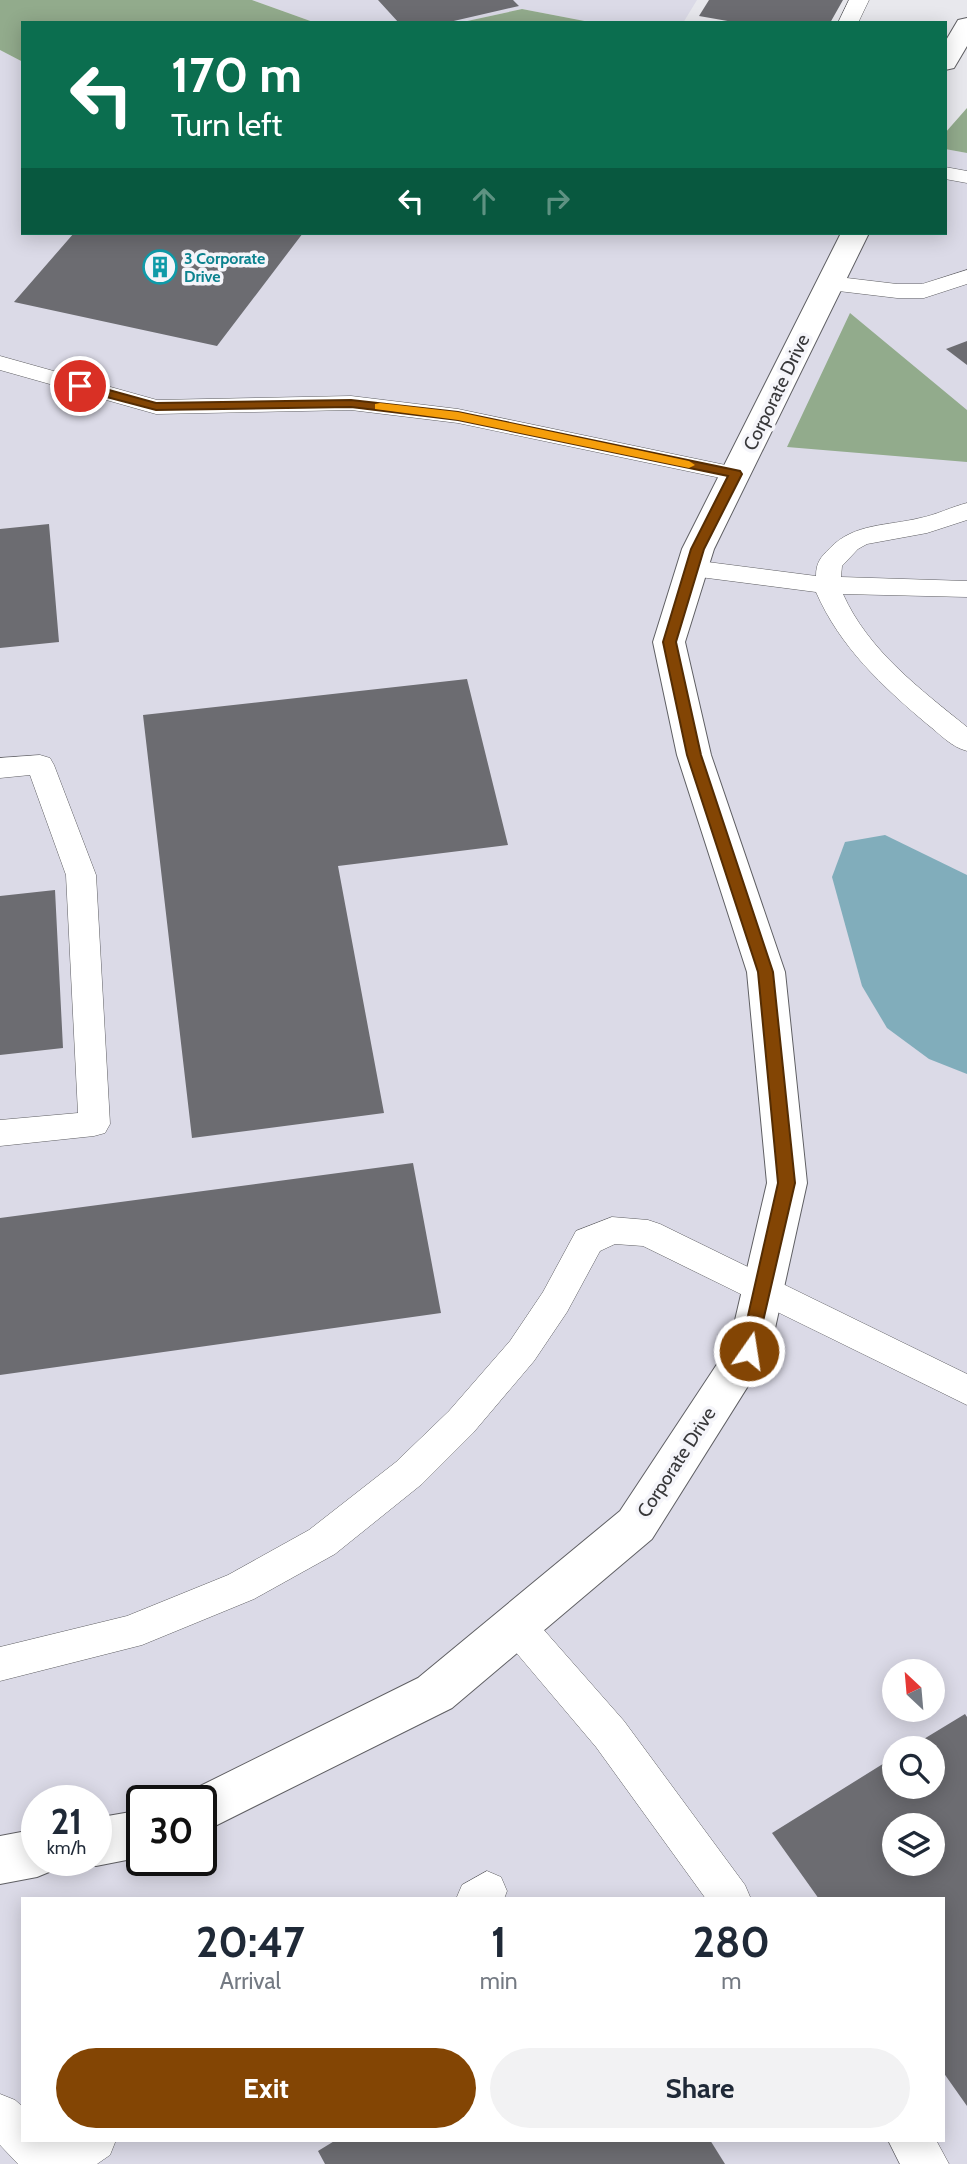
<!DOCTYPE html>
<style>
:root{--surface:#fff;--page:#f2f2f3;--text:#1f2937;--muted:#747a83;--accent:#834504}
body{margin:0;font-family:Cabin,sans-serif;background:var(--page);color:var(--text);height:100vh;display:flex;flex-direction:column;font-size:26px;white-space:nowrap}
*{box-sizing:border-box;margin:0}
p{font-size:23px;color:var(--muted)}
.icon{flex:none;width:38px;height:38px;fill:none;stroke:currentColor;stroke-width:2;stroke-linecap:round;stroke-linejoin:round}
.map{position:relative;flex:1;overflow:hidden}
.panel{position:absolute;left:21px;top:1897px;width:924px;height:245px;display:flex;flex-direction:column;background:var(--surface);border-radius:0px;box-shadow:0 4px 18px #0003}
.panel>*{flex:none}
.guide{position:absolute;left:21px;top:21px;width:926px;height:214px;border-radius:0px;box-shadow:0 4px 18px #0003;background:#0b6e4f;color:#fff;overflow:hidden}
.needle{width:46px;rotate:334deg}
.controls{position:absolute;left:882px;top:1659px;display:grid;gap:14px}
.controls a{display:grid;place-items:center;width:63px;height:63px;border-radius:50%;background:var(--surface);box-shadow:0 4px 18px #0003;font-size:35px}
.speed{position:absolute;left:21px;top:1785px;display:flex;gap:14px;font-size:35px;font-weight:700;text-align:center}
.speed>*{display:grid;place-content:center;width:91px;height:91px;border-radius:50%;background:var(--surface);box-shadow:0 4px 18px #0003;line-height:1}
.speed small{font-size:18px;font-weight:400}
.speed .limit{border:4px solid #111;border-radius:10px;background:#fff;color:#111}
.pin{position:absolute;display:grid;place-items:center;width:60px;height:60px;color:#fff;margin:-30px;border:4px solid #fff;border-radius:50%;box-shadow:0 2px 7px #0007}
.me{position:absolute;width:77px;margin:-38px;rotate:13deg;stroke-linejoin:round;filter:drop-shadow(0 0 5px #0008)}
.turn{display:flex;align-items:center;gap:24px;height:147px;padding:0 35px;font-size:32px}
.turn .icon{width:91px;height:91px;stroke-width:2.5}
.turn b{display:block;font-size:49px;line-height:60px}
.lanes{display:flex;align-items:center;height:66px;padding:0 35px;background:#0003;justify-content:center;gap:35px;direction:ltr}
.lanes .off{opacity:.35}
.eta{display:flex;justify-content:space-evenly;align-items:center;height:119px;text-align:center}
.eta b{font-size:42px;font-weight:700;line-height:49px}
.action{display:flex;gap:14px;margin-top:auto;padding:14px 35px}
.action a{flex:1;height:80px;border-radius:42px;background:var(--accent);color:#fff;font-size:28px;font-weight:700;line-height:80px;text-align:center}
.action a+a{background:var(--page);color:var(--text)}
.map>svg:first-child{display:block}
.built{fill:#dbdae7;fill-rule:evenodd}
.forest{fill:#92ab8c}
.water{fill:#81adbb}
.building{fill:#6c6c71;fill-rule:evenodd}
.lines{fill:none;stroke-linecap:round;stroke-linejoin:round}
.lane-casing{stroke:#5f5f63;stroke-width:1}
.street-casing{stroke:#5f5f63;stroke-width:2}
.lane{fill:#fff;fill-rule:evenodd}
.street{fill:#fff;fill-rule:evenodd}
.route{fill:#834504;stroke:#552d03;stroke-width:2}
.slow{fill:#f59e0b}
.labels{text-anchor:middle;stroke-width:7;stroke-linejoin:round;paint-order:stroke}
.far-culture-label{font-size:16px;font-weight:bold;fill:#0d838f;stroke:#f5f5fa;text-anchor:start}
.street-label{font-size:19px;fill:#38383a;stroke:#f5f5fa}
</style>
<div class="map">
<svg width="967" height="2164" viewBox="0 0 967 2164">
<rect width="100%" height="100%" fill="#e8e8ed"/>
<path class="built" d="M252 0H697L683 23H595L522 9 458 23H316Z
M0 50 23 62V233H945V149L967 153V2164H0ZM894 1671H933V1710H894ZM894 1748H933V1787H894ZM37 1801H96V1860H37ZM142 1801H201V1860H142ZM894 1825H933V1864H894ZM23 1899H943V2140H23Z"/>
<path class="forest" d="M0 0H252L316 23H23V62L0 50Z
M522 9 595 23H458Z
M967 108V153L945 149V133Z
M850 313 967 410V462L787 447Z"/>
<path class="water" d="M885 835 967 875V1074L929 1059 887 1028 862 986 832 877 845 842Z"/>
<path class="building" d="M378 0H513L519 6 445 23H399Z
M709 0H843L830 23H739L699 16Z
M74 233H303L217 346 14 302Z
M967 341V365L946 349Z
M49 524 59 642 0 648V529Z
M467 679 508 845 338 866 384 1113 192 1138 143 715Z
M55 890 63 1048 0 1055V896Z
M413 1163 441 1313 0 1375V1218Z
M965 1714 967 1717V2106L943 2072V1899H819L772 1833 894 1757V1787H933V1748H909ZM894 1825H933V1864H894Z
M336 2140H710L725 2164H325L318 2151Z"/>
<g class="lines">
<defs>
<path id="lane" d="M849 0H869L858 23H838Z
M945 167 967 171V183L945 179Z
M967 270V284L924 298H897L830 290 822 288 819 283 822 278 830 276 897 284H922Z
M0 356 157 400 351 396 458 409 735 467 744 469 747 474 744 479 735 481 458 423 351 410 156 414 0 370Z
M967 503V520L927 533 867 544 858 549 842 566 841 577 967 581V597L843 594C868 650 920 689 967 727V751C951 747 940 734 927 724 882 686 840 647 816 592L692 576 683 574 679 568 683 562 692 560 816 576C816 562 821 557 830 548 854 523 888 526 920 518 936 515 951 507 967 503Z
M40 755 50 758 54 765 96 875 110 1124 105 1133 94 1136 0 1146V1120L78 1113 66 875 30 775 0 778V758Z
M612 1217 648 1220 660 1224 967 1374V1405L643 1246 615 1244 600 1251 567 1312 534 1361 473 1433 422 1484 335 1554 254 1599 142 1645 0 1681V1647L127 1616 228 1575 309 1530 396 1462 449 1411 510 1341 543 1292 576 1231Z
M516 1608 529 1613 624 1721 745 1885 751 1899H706L596 1747 503 1637 497 1625 503 1613Z
M487 1871 501 1877 507 1891 504 1899H456L462 1885Z
M0 2094 15 2100 23 2107V2140H116L110 2155 97 2164H18L0 2145Z
M888 2140H936L949 2164H900Z"/>
<path id="street" d="M967 18V46L954 68 945 70V42L958 20Z
M841 233H869L714 549 685 642 711 755 785 972 807 1183 770 1351 652 1539 452 1708 201 1833V1801H181L184 1794 418 1678 620 1511 729 1346 767 1183 747 972 677 755 653 642 682 549Z
M142 1810V1857L96 1866 83 1860H96V1818Z
M37 1829V1860H58L54 1870 37 1877 0 1884V1836Z"/>
</defs>
<use href="#lane" class="lane-casing"/>
<use href="#street" class="street-casing"/>
<use href="#lane" class="lane"/>
<use href="#street" class="street"/>
</g>
<path class="route" d="M80 382 156 403 351 400 458 412 740 471 742 474 704 549 676 642 701 755 773 972 795 1183 755 1356 749 1358 743 1356 740 1351 778 1183 758 972 687 755 663 642 691 549 728 476 458 420 351 407 156 410 76 389V383Z"/>
<path class="slow" d="M380 403 458 412 689 461 695 465 689 468 458 420 375 409V404Z"/>
<defs>
<symbol id="building-ring" viewBox="-11 -11 22 22"><circle r="9.5" fill="#f5f5fa" stroke="#0f9aa8" stroke-width="1.5"/><path d="M-4-6H4V6H1V3H-1V6H-4ZM-2.5-4.3h1.7v1.8h-1.7ZM.8-4.3h1.7v1.8H.8ZM-2.5-1h1.7V.8h-1.7ZM.8-1h1.7V.8H.8Z" fill="#0f9aa8"/></symbol>
</defs>
<g fill-rule="evenodd">
<use href="#building-ring" x="141" y="248" width="38" height="38"/>
</g>
<g class="labels">
<g class="far-culture-label">
<text x="184" y="264">3 Corporate<tspan x="184" dy="18">Drive</tspan></text>
</g>
<g class="street-label">
<text transform="translate(776 392) rotate(-64)" y="7">Corporate Drive</text>
<text transform="translate(676 1462) rotate(-57)" y="7">Corporate Drive</text>
</g>
</g>
</svg>
<div class="controls">
<a><svg class="needle" viewBox="-14 -14 28 28"><path d="M0-13l5 13h-10z" fill="#e53935"/><path d="M0 13l5-13h-10z" fill="#747a83"/></svg></a>
<a><svg class="icon" aria-label="search" viewBox="0 0 24 24"><circle cx="10" cy="10" r="6"/><path d="M15 15l6 6"/></svg></a>
<a><svg class="icon" aria-label="layers" viewBox="0 0 24 24"><path d="M12 4l9 5-9 5-9-5zM3 14l9 5 9-5"/></svg></a>
</div>
<div class="speed"><div>21<small>km/h</small></div><div class="limit">30</div></div>
<div class="pin" style="left:80px;top:386px;background:#d93025"><svg class="icon" aria-label="arrive" viewBox="0 0 24 24"><path d="M6 21V4h12l-3 4 3 4H6"/></svg></div>
<svg class="me" style="left:749px;top:1351px" viewBox="-20 -20 40 40"><circle r="17" fill="#834504" stroke="#fff" stroke-width="3"/><path d="M0-11L8 9 0 5-8 9z" fill="#fff"/></svg>
<div class="guide">
<div class="turn"><svg class="icon" aria-label="left" viewBox="0 0 24 24"><path d="M17 20v-9H6M10 6l-5 5 5 5"/></svg><div><b>170 m</b>Turn left</div></div>
<div class="lanes"><svg class="icon" aria-label="left" viewBox="0 0 24 24"><path d="M17 20v-9H6M10 6l-5 5 5 5"/></svg><svg class="icon off" aria-label="ahead" viewBox="0 0 24 24"><path d="M12 20V5M6 11l6-6 6 6"/></svg><svg class="icon off" aria-label="right" viewBox="0 0 24 24"><path d="M7 20v-9h11M14 6l5 5-5 5"/></svg></div>
</div>
<section class="panel">
<div class="eta">
<div><b>20:47</b><p>Arrival</p></div>
<div><b>1</b><p>min</p></div>
<div><b>280</b><p>m</p></div>
</div>
<div class="action"><a>Exit</a><a>Share</a></div>
</section>
</div>
